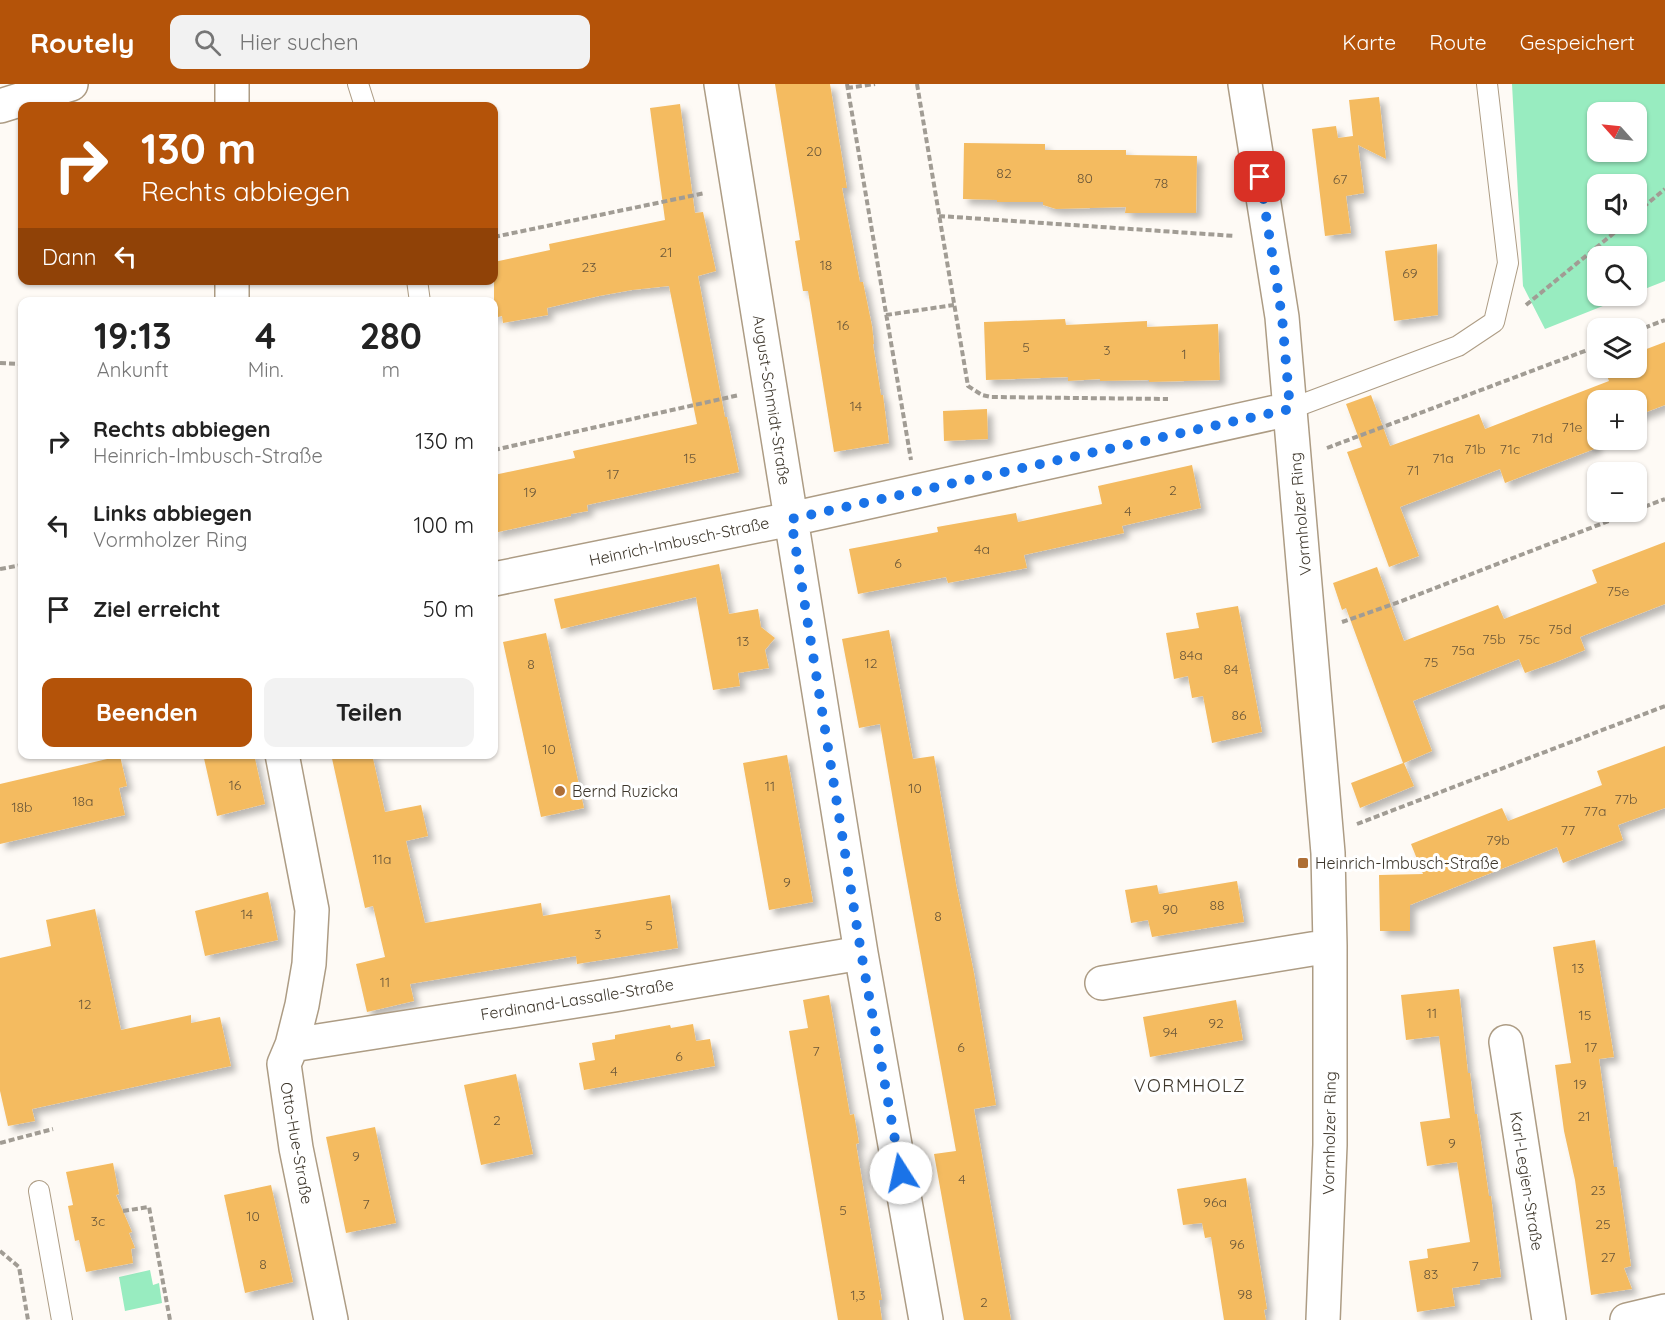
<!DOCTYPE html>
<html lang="de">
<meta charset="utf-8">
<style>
:root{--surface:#fff;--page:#f2f2f2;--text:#222;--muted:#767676;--accent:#b45309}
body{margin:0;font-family:Quicksand,sans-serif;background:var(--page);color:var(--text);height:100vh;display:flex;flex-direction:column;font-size:22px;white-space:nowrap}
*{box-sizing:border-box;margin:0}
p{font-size:20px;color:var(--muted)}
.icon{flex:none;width:33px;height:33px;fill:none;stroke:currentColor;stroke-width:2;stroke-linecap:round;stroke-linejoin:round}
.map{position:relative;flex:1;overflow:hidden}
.drawer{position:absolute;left:18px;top:213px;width:480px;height:462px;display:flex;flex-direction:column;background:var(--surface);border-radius:12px;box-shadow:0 2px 4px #0004}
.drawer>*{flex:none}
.hud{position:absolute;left:18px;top:18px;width:480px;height:183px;border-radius:12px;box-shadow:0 2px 4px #0004;background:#b45309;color:#fff;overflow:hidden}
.needle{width:39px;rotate:297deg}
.buttons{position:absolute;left:1587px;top:18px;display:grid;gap:12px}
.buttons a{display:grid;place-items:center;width:60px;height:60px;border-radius:12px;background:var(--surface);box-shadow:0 2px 4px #0004;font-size:30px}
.pin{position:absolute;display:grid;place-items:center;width:51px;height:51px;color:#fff;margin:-26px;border-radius:12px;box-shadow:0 3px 9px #0006}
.me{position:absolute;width:66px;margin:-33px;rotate:350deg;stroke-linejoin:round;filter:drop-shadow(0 0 4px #0008)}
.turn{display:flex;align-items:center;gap:21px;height:126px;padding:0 24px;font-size:27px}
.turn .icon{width:78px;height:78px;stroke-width:2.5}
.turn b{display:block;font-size:42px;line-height:51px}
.then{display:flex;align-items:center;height:57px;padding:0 24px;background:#0003;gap:12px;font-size:22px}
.eta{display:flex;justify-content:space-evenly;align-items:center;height:102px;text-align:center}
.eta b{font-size:36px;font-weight:700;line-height:42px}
.action{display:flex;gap:12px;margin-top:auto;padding:12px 24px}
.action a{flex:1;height:69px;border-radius:12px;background:var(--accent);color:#fff;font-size:24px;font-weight:700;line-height:69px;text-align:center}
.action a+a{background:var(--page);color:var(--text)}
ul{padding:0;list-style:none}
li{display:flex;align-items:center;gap:18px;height:84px;padding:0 24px}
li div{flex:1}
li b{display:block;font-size:22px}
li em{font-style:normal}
header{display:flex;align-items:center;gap:36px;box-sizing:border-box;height:84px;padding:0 30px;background:var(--accent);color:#fff}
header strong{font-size:28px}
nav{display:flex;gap:33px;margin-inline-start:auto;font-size:21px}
.search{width:420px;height:54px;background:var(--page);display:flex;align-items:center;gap:15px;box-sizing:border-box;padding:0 21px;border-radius:12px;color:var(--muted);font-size:22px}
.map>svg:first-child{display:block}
.green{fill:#98ecc0;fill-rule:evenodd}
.building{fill:#f4bb61;filter:url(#shadow)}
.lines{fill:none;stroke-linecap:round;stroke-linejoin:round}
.service-casing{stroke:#ad9c84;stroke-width:22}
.minor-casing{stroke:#ad9c84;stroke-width:36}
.path{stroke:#a19c94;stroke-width:4;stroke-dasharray:6 3;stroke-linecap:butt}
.service{stroke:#fff;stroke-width:20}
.minor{stroke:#fff;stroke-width:33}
.route{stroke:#1a73e8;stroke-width:10;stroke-dasharray:0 18}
.poi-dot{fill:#ae6f36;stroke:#fff;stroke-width:2}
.labels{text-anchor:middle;stroke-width:6;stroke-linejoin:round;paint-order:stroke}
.number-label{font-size:14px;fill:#6c5839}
.street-label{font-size:16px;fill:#3e372c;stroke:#fff}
.poi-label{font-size:16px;fill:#3e372c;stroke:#fff;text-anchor:start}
.neighbourhood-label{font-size:18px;letter-spacing:1.5px;fill:#3e372c;stroke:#fff}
</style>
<header>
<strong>Routely</strong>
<div class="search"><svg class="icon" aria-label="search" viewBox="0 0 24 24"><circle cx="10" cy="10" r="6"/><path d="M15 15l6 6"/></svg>Hier suchen</div>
<nav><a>Karte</a><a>Route</a><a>Gespeichert</a></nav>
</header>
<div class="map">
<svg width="1665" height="1236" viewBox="0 0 1665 1236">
<defs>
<filter id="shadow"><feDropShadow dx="5.5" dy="5.5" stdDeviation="3" flood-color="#0004"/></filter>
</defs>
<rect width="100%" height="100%" fill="#fefaf5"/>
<path class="green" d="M1512 0H1665V197L1637 208 1636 172H1598V212H1628L1545 245 1523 202ZM1598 28H1636V68H1598ZM1598 100H1636V140H1598Z
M150 1186 153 1201 159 1199 162 1219 125 1227 119 1193Z"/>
<path class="building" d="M775 0H830L847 104H842L860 198H863L872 242 874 260H873L881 311H883L889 359 834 368 808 207H803L795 157 800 156Z
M1379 13 1386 75 1358 61 1364 109 1346 112 1351 149 1325 152 1312 45 1336 42 1338 54 1353 52 1349 16Z
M680 20 695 129 703 128 716 187 698 192 725 333H727L739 388 587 421 588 427 571 430V432L494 449V391L575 374 573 367 697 340 669 202 632 206 599 212 547 224 548 231 503 239 502 232 494 234V178L550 166 549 160 665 136 650 24Z
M964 59 1045 60V66H1126V71L1197 72 1196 129H1125L1126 123 1056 125 1043 121V118H997V116L963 115Z
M1437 160 1438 231 1394 237 1385 167Z
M1065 235 1066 241 1147 237V243L1218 240 1220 296 1149 298V296L1100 297V295L1068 297V293L986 296 984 238Z
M1665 258V321L1636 332V316H1598V347L1592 349 1597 364 1505 399 1500 385 1400 423 1419 472 1389 483 1347 368 1362 363 1346 320 1371 311 1390 362 1479 330 1485 345 1609 297 1604 284H1636V269Z
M987 325 988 355 944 357 943 327Z
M1192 381 1201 424 1122 442 1124 449 1024 471 1027 484 948 499 946 493 858 510 849 465 938 448 937 443 1016 429 1018 438 1102 420 1098 402Z
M1665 458V520L1580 553 1585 566 1556 578 1525 589 1519 575 1413 617 1432 667 1404 679 1414 702 1360 724 1351 699 1403 679 1346 524 1342 526 1333 499 1377 483 1404 557 1498 521 1504 535 1597 499 1592 486Z
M719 480 729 530 758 525 761 543 775 554 765 566 769 584 738 589 740 602 713 606 696 513 561 545 554 515Z
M1238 522 1262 648 1212 659 1203 612 1192 614 1188 592 1174 595 1166 549 1199 544 1196 529Z
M889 546 913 675 934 672 956 800 974 889 996 1021 974 1025 1011 1236H964L934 1070 956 1067 902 769 880 640 859 644 842 555Z
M546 549 584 724 541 733 503 558Z
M1665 662V724L1618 741 1623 756 1563 779 1557 763 1410 821V847H1380L1379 791 1423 790 1411 760 1502 724 1508 737 1602 701 1597 687Z
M203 670H254L265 720 217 732Z
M331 670H372L385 728 421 721 428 752 406 757 425 839 541 819 543 832 670 811 678 864 577 880 576 872 410 900 414 917 367 928 356 880 385 873 373 822 365 824Z
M787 671 813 818 769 826 743 679Z
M120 672 127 702 119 704 125 731 0 760V700Z
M1237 797 1244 838 1152 853 1148 836 1131 839 1125 806 1157 801 1159 810Z
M268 808 278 856 205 872 195 827Z
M95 825 121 946 191 931V939L220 933 231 982 32 1025 35 1037 8 1042 0 1007V874L51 862 46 836Z
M1595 856 1614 973 1599 975 1614 1083H1617L1631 1182 1624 1184 1632 1205 1591 1211 1575 1096 1564 1047 1555 981 1571 979 1553 863Z
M1459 905 1468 989H1470L1475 1030H1477L1489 1112H1491L1501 1193 1480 1196V1200L1452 1204 1455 1222 1417 1228 1409 1177 1428 1174 1427 1165 1470 1158 1457 1078 1427 1082 1420 1038 1450 1034 1439 952 1406 956 1401 911Z
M829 911 850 1031 854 1030 859 1059 856 1060 882 1216H879L882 1236H838L789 947 808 944 803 916Z
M1236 916 1243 956 1150 973 1143 933Z
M693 940 696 957 710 955 715 982 584 1006 579 979 595 976 592 959 615 955V951L670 941 671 944Z
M516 990 533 1070 481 1081 464 1001Z
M375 1043 396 1139 346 1149 326 1053Z
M113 1079 119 1110 116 1111 132 1148 129 1149 135 1164 131 1165 133 1179 86 1188 79 1156 75 1157 68 1122 73 1121 66 1088Z
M1246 1094 1267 1225 1264 1226 1266 1236H1224L1211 1153 1205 1154 1202 1139 1183 1141 1177 1105Z
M271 1101 293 1198 245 1209 224 1111Z"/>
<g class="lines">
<defs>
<path id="service" d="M358 0 365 22
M417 196 420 218
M1290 325 1458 262 1494 238 1508 179 1487 0
M39 1107 62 1236"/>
<path id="minor" d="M721 0 861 869 926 1236
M1245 0 1282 233 1328 769 1330 862V1061L1323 1236
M0 22 71 0
M232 22V0
M232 196V218
M494 495 791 435 1290 325
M282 670 312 826 309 880 302 921 292 961 284 980 296 1064 331 1236
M1102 899 1330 862
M1506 958 1549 1236
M292 961 614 911 861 869
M1627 1236 1665 1227"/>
</defs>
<use href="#service" class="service-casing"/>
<use href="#minor" class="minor-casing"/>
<path class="path" d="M847 0 911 376
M917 0 968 302 982 311 991 313 1168 315
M847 4 875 0
M1636 129 1665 105
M939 132 1235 152
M494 153 705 109
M1526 221 1625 140
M886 231 954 221
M1636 247 1665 236
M0 279 22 280
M1327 364 1598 262
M494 366 739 311
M1636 426 1665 415
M0 485 22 481
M1342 538 1399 518 1632 428
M1357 740 1665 622
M0 1059 53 1045
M123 1127 149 1123 170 1236
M0 1167 19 1183 28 1236"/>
<use href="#service" class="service"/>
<use href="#minor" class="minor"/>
</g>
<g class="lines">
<path class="route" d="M901 1089 861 868 791 435 1290 325 1282 233 1260 93"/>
</g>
<g class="poi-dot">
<circle cx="560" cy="707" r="6"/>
<rect x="1297" y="773" width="12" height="12" rx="3"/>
</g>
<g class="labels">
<g class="number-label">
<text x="814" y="72">20</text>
<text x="1004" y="94">82</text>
<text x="1085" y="99">80</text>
<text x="1340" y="100">67</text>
<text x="1161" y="104">78</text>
<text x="666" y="173">21</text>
<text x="826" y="186">18</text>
<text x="589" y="188">23</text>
<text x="1410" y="194">69</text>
<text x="843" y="246">16</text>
<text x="1026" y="268">5</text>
<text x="1107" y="271">3</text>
<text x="1184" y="275">1</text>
<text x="856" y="327">14</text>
<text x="1572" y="348">71e</text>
<text x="1542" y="359">71d</text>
<text x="1475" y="370">71b</text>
<text x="1510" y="370">71c</text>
<text x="690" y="379">15</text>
<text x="1443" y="379">71a</text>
<text x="1413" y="391">71</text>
<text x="613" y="395">17</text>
<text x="1173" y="411">2</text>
<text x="530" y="413">19</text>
<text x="1128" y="432">4</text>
<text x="982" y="470">4a</text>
<text x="898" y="484">6</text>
<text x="1618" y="512">75e</text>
<text x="1560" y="550">75d</text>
<text x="1494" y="560">75b</text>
<text x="1529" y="560">75c</text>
<text x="743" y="562">13</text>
<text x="1463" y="571">75a</text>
<text x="1191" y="576">84a</text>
<text x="1431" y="583">75</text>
<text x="871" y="584">12</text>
<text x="531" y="585">8</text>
<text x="1231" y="590">84</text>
<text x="1239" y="636">86</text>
<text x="549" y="670">10</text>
<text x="235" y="706">16</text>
<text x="770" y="707">11</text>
<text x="915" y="709">10</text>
<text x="1626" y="720">77b</text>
<text x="83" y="722">18a</text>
<text x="22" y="728">18b</text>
<text x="1595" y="732">77a</text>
<text x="1568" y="751">77</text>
<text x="1498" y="761">79b</text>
<text x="382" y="780">11a</text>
<text x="787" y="803">9</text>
<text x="1217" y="826">88</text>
<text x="1170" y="830">90</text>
<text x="247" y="835">14</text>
<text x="938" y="837">8</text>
<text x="649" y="846">5</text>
<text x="598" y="855">3</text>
<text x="1578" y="889">13</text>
<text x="385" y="903">11</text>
<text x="85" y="925">12</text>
<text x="1432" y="934">11</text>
<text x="1585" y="936">15</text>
<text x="1216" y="944">92</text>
<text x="1170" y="953">94</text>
<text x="961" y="968">6</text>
<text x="1591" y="968">17</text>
<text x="816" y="972">7</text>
<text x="679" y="977">6</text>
<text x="614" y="992">4</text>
<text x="1580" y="1005">19</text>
<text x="1584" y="1037">21</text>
<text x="497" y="1041">2</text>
<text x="1452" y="1064">9</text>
<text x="356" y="1077">9</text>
<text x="962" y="1100">4</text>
<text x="1598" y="1111">23</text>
<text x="1215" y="1123">96a</text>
<text x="366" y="1125">7</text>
<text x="843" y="1131">5</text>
<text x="253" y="1137">10</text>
<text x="98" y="1142">3c</text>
<text x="1603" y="1145">25</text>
<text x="1237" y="1165">96</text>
<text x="1608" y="1178">27</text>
<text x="263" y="1185">8</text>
<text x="1475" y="1187">7</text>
<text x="1431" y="1195">83</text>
<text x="1245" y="1215">98</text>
<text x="858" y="1216">1,3</text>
<text x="984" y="1223">2</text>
</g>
<g class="street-label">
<text transform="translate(772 316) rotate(81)" y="6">August-Schmidt-Straße</text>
<text transform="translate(1300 430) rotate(-95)" y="6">Vormholzer Ring</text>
<text transform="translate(679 457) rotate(-12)" y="6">Heinrich-Imbusch-Straße</text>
<text transform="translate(577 915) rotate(-9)" y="6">Ferdinand-Lassalle-Straße</text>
<text transform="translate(1329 1049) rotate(-89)" y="6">Vormholzer Ring</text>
<text transform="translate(297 1059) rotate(80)" y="6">Otto-Hue-Straße</text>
<text transform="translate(1527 1097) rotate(81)" y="6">Karl-Legien-Straße</text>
</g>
<g class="poi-label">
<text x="572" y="713">Bernd Ruzicka</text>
<text x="1315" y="785">Heinrich-Imbusch-Straße</text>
</g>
<g class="neighbourhood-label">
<text x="1190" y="1008">VORMHOLZ</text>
</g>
</g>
</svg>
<div class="buttons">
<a><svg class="needle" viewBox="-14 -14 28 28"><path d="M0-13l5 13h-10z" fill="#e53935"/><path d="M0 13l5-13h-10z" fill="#767676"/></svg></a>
<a><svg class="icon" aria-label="sound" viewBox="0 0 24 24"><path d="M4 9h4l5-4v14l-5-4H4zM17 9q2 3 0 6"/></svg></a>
<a><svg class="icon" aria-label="search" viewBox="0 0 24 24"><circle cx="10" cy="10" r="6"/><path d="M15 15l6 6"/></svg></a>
<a><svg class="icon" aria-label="layers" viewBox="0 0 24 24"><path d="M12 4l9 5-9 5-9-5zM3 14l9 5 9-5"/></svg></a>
<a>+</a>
<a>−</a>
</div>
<div class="pin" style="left:1260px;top:93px;background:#d93025"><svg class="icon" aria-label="arrive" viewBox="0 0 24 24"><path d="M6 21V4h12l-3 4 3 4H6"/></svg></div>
<svg class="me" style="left:901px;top:1089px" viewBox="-20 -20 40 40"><circle r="19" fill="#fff"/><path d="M0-13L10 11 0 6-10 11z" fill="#1a73e8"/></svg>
<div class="hud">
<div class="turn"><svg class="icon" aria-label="right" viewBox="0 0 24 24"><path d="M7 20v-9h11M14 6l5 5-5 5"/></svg><div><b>130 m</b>Rechts abbiegen</div></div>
<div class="then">Dann<svg class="icon" aria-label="left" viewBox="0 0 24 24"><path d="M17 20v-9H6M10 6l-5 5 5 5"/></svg></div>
</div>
<section class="drawer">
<div class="eta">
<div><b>19:13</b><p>Ankunft</p></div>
<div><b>4</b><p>Min.</p></div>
<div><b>280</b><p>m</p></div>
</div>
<ul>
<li><svg class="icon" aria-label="right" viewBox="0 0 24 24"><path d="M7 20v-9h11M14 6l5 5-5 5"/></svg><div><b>Rechts abbiegen</b><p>Heinrich-Imbusch-Straße</p></div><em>130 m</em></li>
<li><svg class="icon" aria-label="left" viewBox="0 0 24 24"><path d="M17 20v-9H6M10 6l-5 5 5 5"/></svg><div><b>Links abbiegen</b><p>Vormholzer Ring</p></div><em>100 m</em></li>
<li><svg class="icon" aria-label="arrive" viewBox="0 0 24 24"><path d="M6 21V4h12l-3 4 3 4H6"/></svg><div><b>Ziel erreicht</b></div><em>50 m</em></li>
</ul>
<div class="action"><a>Beenden</a><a>Teilen</a></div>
</section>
</div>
